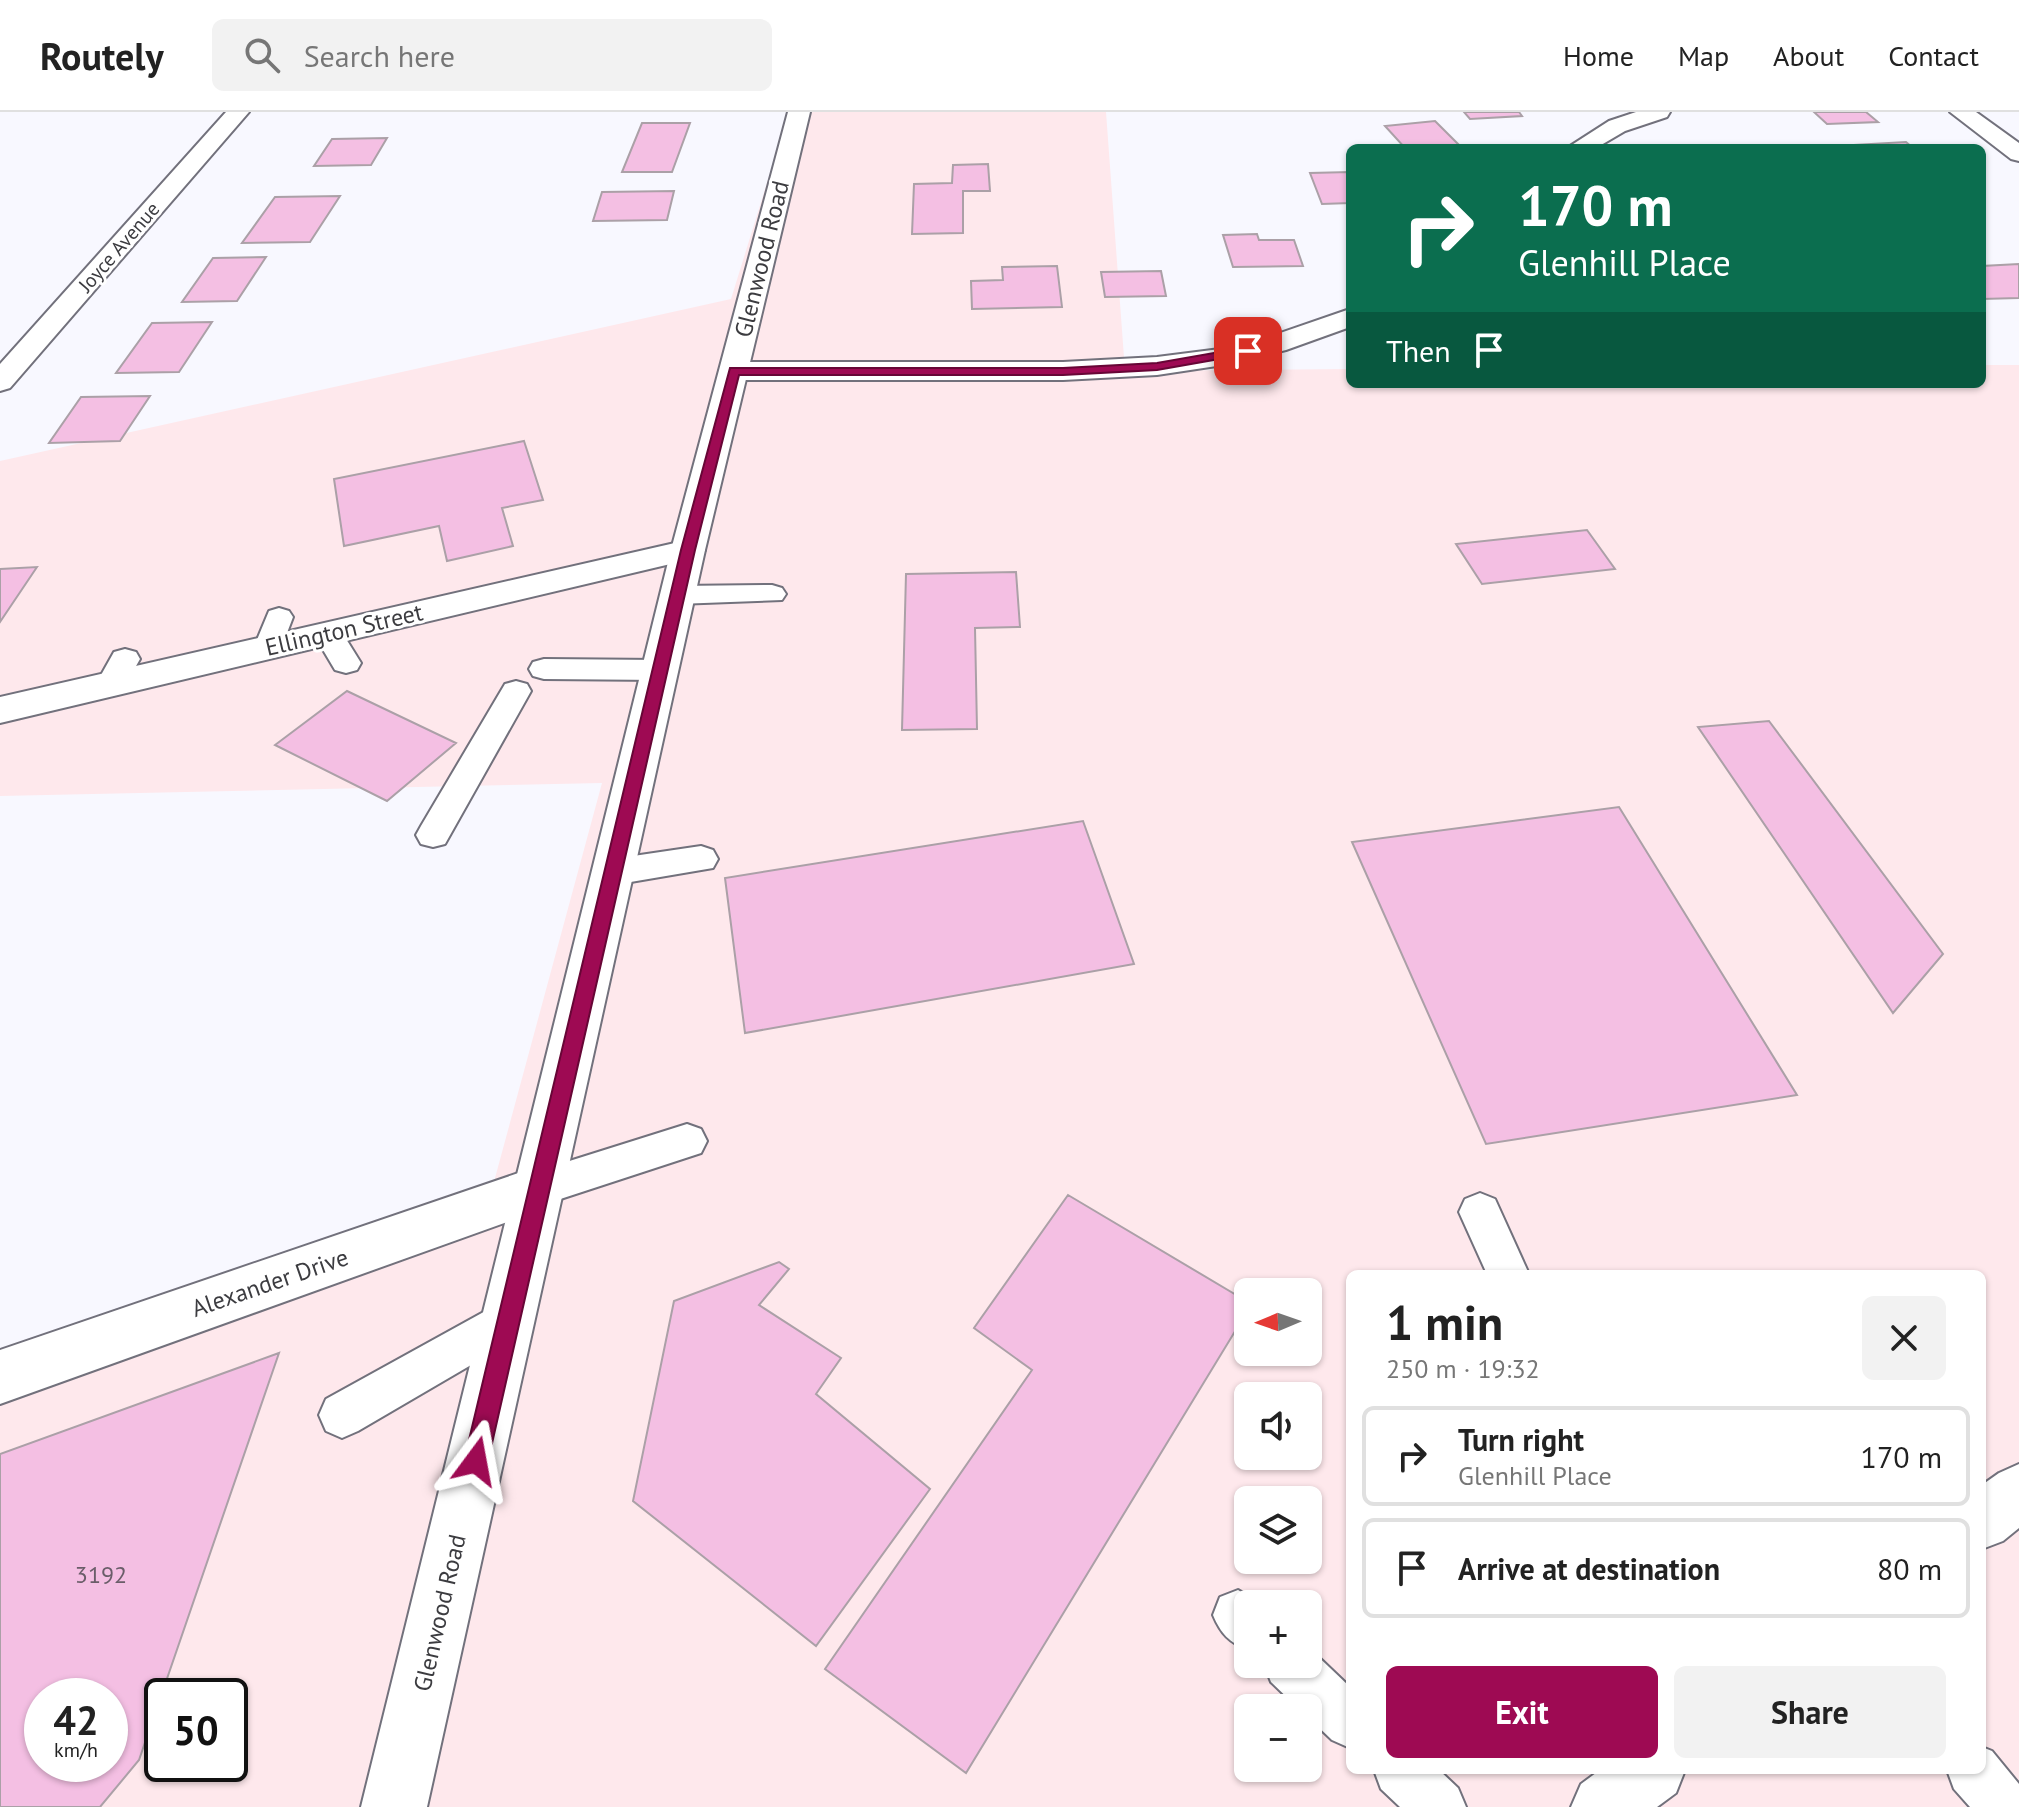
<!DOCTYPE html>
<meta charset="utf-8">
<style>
:root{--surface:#fff;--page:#f2f2f2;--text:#222;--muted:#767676;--line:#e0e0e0;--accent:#9e0a53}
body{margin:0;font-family:"PT Sans",sans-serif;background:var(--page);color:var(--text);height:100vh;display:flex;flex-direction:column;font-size:30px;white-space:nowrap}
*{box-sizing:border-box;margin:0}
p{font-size:26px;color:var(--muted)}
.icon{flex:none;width:44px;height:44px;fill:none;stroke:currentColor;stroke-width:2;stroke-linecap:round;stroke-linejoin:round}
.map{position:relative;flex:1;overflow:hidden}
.details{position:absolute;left:1346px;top:1158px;width:640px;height:504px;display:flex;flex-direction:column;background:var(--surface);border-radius:12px;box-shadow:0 2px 6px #0004}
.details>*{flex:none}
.banner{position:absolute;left:1346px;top:32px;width:640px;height:244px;border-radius:12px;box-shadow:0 2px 6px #0004;background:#0b6e4f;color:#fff;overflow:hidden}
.needle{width:52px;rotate:268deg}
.tools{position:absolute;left:1234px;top:1166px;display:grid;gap:16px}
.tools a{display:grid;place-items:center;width:88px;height:88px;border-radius:12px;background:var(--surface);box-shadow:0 2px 6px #0004;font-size:40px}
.speed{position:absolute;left:24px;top:1566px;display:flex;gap:16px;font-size:40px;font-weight:700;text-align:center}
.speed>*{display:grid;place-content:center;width:104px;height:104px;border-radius:50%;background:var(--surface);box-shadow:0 2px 6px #0004;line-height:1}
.speed small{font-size:20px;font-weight:400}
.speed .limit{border:4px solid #111;border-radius:12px;background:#fff;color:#111}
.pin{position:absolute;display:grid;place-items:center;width:68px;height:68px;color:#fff;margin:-34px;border-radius:16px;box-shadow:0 4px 12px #0006}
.me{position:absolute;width:88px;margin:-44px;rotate:13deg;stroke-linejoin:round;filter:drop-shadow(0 0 6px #0008)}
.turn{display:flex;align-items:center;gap:28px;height:168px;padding:0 40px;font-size:36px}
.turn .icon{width:104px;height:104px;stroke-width:2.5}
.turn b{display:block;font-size:56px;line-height:68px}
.then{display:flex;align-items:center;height:76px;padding:0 40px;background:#0003;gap:16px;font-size:30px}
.round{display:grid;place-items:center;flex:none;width:84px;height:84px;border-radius:12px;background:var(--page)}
.head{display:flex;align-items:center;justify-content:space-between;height:136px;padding:0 40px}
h1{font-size:48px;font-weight:800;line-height:60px}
.action{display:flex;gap:16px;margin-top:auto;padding:16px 40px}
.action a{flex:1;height:92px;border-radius:12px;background:var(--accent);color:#fff;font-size:32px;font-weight:800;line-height:92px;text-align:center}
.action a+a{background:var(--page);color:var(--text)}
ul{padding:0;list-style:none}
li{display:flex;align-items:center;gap:24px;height:100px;margin:0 16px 12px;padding:0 24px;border:4px solid var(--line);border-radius:12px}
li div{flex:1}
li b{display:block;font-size:30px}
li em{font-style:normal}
header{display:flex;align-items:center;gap:48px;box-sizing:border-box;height:112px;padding:0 40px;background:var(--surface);border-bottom:2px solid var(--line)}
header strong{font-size:38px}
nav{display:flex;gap:44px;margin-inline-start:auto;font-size:28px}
.search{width:560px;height:72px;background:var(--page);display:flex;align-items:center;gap:20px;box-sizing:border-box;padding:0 28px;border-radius:12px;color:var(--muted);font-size:30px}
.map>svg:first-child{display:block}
.commercial{fill:#fee8ec;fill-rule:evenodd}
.building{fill:#f4bfe3;stroke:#aba0a7;stroke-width:2;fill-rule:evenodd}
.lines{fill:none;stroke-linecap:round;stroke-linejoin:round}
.service-casing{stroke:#72717c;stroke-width:4}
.minor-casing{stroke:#72717c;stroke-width:4}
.secondary-casing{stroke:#72717c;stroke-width:4}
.service{fill:#fff;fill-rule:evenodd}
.minor{fill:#fff;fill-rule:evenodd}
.secondary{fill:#fff;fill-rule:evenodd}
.route{fill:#9e0a53;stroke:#670636;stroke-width:2}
.labels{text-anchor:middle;stroke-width:6;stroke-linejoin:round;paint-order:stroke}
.far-street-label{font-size:20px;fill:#3c3c40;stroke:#fff}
.street-label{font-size:24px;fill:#3c3c40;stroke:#fff}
.near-number-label{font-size:24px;fill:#6a5d69}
</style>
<header>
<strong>Routely</strong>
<div class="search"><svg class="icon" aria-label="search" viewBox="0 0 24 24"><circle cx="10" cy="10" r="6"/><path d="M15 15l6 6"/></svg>Search here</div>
<nav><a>Home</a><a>Map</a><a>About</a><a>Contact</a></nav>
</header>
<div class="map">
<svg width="2019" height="1695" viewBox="0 0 2019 1695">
<rect width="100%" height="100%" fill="#f8f8ff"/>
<path class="commercial" d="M789 0H1106L1125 259 1350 257V272H1982V253H2019V1695H0V1276L482 1114 602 671 0 684V349L731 187ZM1350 1162H1982V1658H1350ZM1248 1180H1308V1240H1248ZM1248 1284H1308V1344H1248ZM1248 1388H1308V1448H1248ZM1248 1492H1308V1552H1248ZM42 1584H110V1652H42ZM162 1584H230V1652H162ZM1248 1596H1308V1656H1248Z"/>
<path class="building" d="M1464 0H1519L1522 4 1470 7Z
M1814 0H1866L1878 10 1827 12Z
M1435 9 1459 33 1405 36 1385 14Z
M642 11H690L672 60H622Z
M387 26 371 53 314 54 332 27Z
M1906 30 1913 36H1856L1852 33Z
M988 52 990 79H963V121L912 122 914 72 952 71 953 53Z
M1350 60V91L1322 92 1310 61Z
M674 79 667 108 593 109 602 80Z
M340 84 310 130 242 131 275 85Z
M1257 122 1259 128H1294L1303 154 1233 155 1223 123Z
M266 145 237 189 182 190 213 146Z
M2019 152V186L1982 187V154Z
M1057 154 1062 195 972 197 971 169 1003 168 1002 155Z
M1161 159 1166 184 1105 185 1101 160Z
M212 210 179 260 116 261 152 211Z
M150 284 120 329 49 331 81 285Z
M524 329 543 388 502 396 513 434 447 449 439 414 344 434 334 367Z
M1587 418 1615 457 1482 472 1456 432Z
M37 455 0 510V457Z
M1016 460 1020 515 975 516 977 617 902 618 906 462Z
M347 579 456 631 387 689 275 633Z
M1769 609 1943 842 1893 901 1698 615Z
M1619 695 1797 983 1486 1032 1352 730Z
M1083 709 1134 852 745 921 725 766Z
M1068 1083 1248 1190V1198L966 1661 825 1557 1032 1258 974 1216Z
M779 1150 789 1157 759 1193 841 1246 816 1282 930 1377 816 1534 633 1389 674 1189Z
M279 1241 139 1648 100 1695H0V1342ZM42 1584H110V1652H42Z"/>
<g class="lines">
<defs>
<path id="service" d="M772 473 782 476 786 482 782 488 677 492 667 489 663 483 667 477 677 474Z
M279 496 289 499 293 505 279 542 269 545 259 542 254 535 269 499Z
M328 512 338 514 361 551 357 558 346 561 335 558 313 521 318 514Z
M125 537 136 540 140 547 122 579 111 582 100 579 96 572 114 540Z
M544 547 660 548 671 551 675 558 671 565 660 568 544 567 533 564 529 557 533 550Z
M516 569 527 572 531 579 445 732 433 735 421 732 416 723 421 714 505 572Z
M701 734 713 738 718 747 713 756 613 773 601 769 596 760 601 751 613 747Z
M687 1012 701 1017 707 1029 701 1041 539 1094 525 1089 519 1076 525 1063Z
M1480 1081 1495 1087 1529 1162H1487L1459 1100 1465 1087Z
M509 1186 524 1192 531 1207 524 1222 358 1319 342 1326 326 1319 319 1303 326 1287Z
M1238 1478 1262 1492H1248V1538C1229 1530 1221 1522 1213 1503L1220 1485Z
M1308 1535 1350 1575V1636L1332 1628 1308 1605V1596H1298L1271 1570 1264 1552H1308Z
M1982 1635 1992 1639 2019 1672V1695H1970L1954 1677 1947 1658H1982Z
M1374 1658H1439L1458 1676 1466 1695H1400L1381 1677Z"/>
<path id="minor" d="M226 0H249L10 276 0 279V252Z
M1636 0H1670L1667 5 1625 19 1596 36H1567L1609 9Z
M1950 0H1976L2019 31V49L2011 47Z
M1350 197V215L1286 238 1230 252 1157 263 1063 268H734L724 265 719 259 724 253 734 250H1063L1157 245 1220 237 1266 226Z
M688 428 700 431 705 438 700 445 0 611V585Z
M539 1054 557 1060 564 1076 557 1092 0 1292V1238Z"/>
<path id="secondary" d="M788 0H810L705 438 427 1695H361L671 438Z
M2019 1352V1416L2003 1429 1982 1437V1373L1999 1361Z
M1600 1658H1685L1676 1681 1657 1695H1571L1581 1672Z"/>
</defs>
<use href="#service" class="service-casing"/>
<use href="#minor" class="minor-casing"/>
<use href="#secondary" class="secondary-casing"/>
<use href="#service" class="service"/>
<use href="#minor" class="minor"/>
<use href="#secondary" class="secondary"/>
</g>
<path class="route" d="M1248 235 1254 239 1253 241 1157 258 1063 263H739L695 438 488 1349 484 1358 476 1361 468 1358 464 1349 681 438 730 256H1063L1157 251Z"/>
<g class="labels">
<g class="far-street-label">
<text transform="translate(119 135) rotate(-49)" y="7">Joyce Avenue</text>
</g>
<g class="street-label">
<text transform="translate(762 147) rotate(-76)" y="8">Glenwood Road</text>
<text transform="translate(344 518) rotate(-13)" y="8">Ellington Street</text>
<text transform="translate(270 1171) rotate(-19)" y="8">Alexander Drive</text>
<text transform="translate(440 1501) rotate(-77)" y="8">Glenwood Road</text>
</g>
<g class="near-number-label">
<text x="101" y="1471">3192</text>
</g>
</g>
</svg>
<div class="tools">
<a><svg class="needle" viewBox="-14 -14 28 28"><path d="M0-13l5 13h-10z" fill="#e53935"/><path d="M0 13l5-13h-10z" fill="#767676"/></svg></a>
<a><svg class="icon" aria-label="sound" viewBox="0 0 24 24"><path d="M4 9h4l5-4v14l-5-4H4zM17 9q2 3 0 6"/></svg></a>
<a><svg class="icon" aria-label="layers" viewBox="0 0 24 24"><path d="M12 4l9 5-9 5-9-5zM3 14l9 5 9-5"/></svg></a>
<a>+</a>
<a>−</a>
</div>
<div class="speed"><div>42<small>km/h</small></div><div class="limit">50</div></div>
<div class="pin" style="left:1248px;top:239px;background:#d93025"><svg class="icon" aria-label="arrive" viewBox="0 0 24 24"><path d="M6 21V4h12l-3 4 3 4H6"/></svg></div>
<svg class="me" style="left:476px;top:1349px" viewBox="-20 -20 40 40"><path d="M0-17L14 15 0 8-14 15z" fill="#9e0a53" stroke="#fff" stroke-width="4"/></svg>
<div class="banner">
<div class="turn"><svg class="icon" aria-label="right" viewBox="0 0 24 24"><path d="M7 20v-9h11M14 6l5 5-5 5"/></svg><div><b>170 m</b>Glenhill Place</div></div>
<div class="then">Then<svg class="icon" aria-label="arrive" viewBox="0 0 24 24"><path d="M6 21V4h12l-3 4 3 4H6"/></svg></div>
</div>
<section class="details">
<div class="head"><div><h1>1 min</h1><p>250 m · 19:32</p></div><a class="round"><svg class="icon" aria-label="close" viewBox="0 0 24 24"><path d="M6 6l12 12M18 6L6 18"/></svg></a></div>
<ul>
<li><svg class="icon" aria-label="right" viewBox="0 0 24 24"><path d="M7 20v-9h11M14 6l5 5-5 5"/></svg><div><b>Turn right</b><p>Glenhill Place</p></div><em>170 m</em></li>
<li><svg class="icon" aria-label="arrive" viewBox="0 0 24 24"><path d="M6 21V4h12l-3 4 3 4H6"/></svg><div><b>Arrive at destination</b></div><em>80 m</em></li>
</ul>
<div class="action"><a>Exit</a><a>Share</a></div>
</section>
</div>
